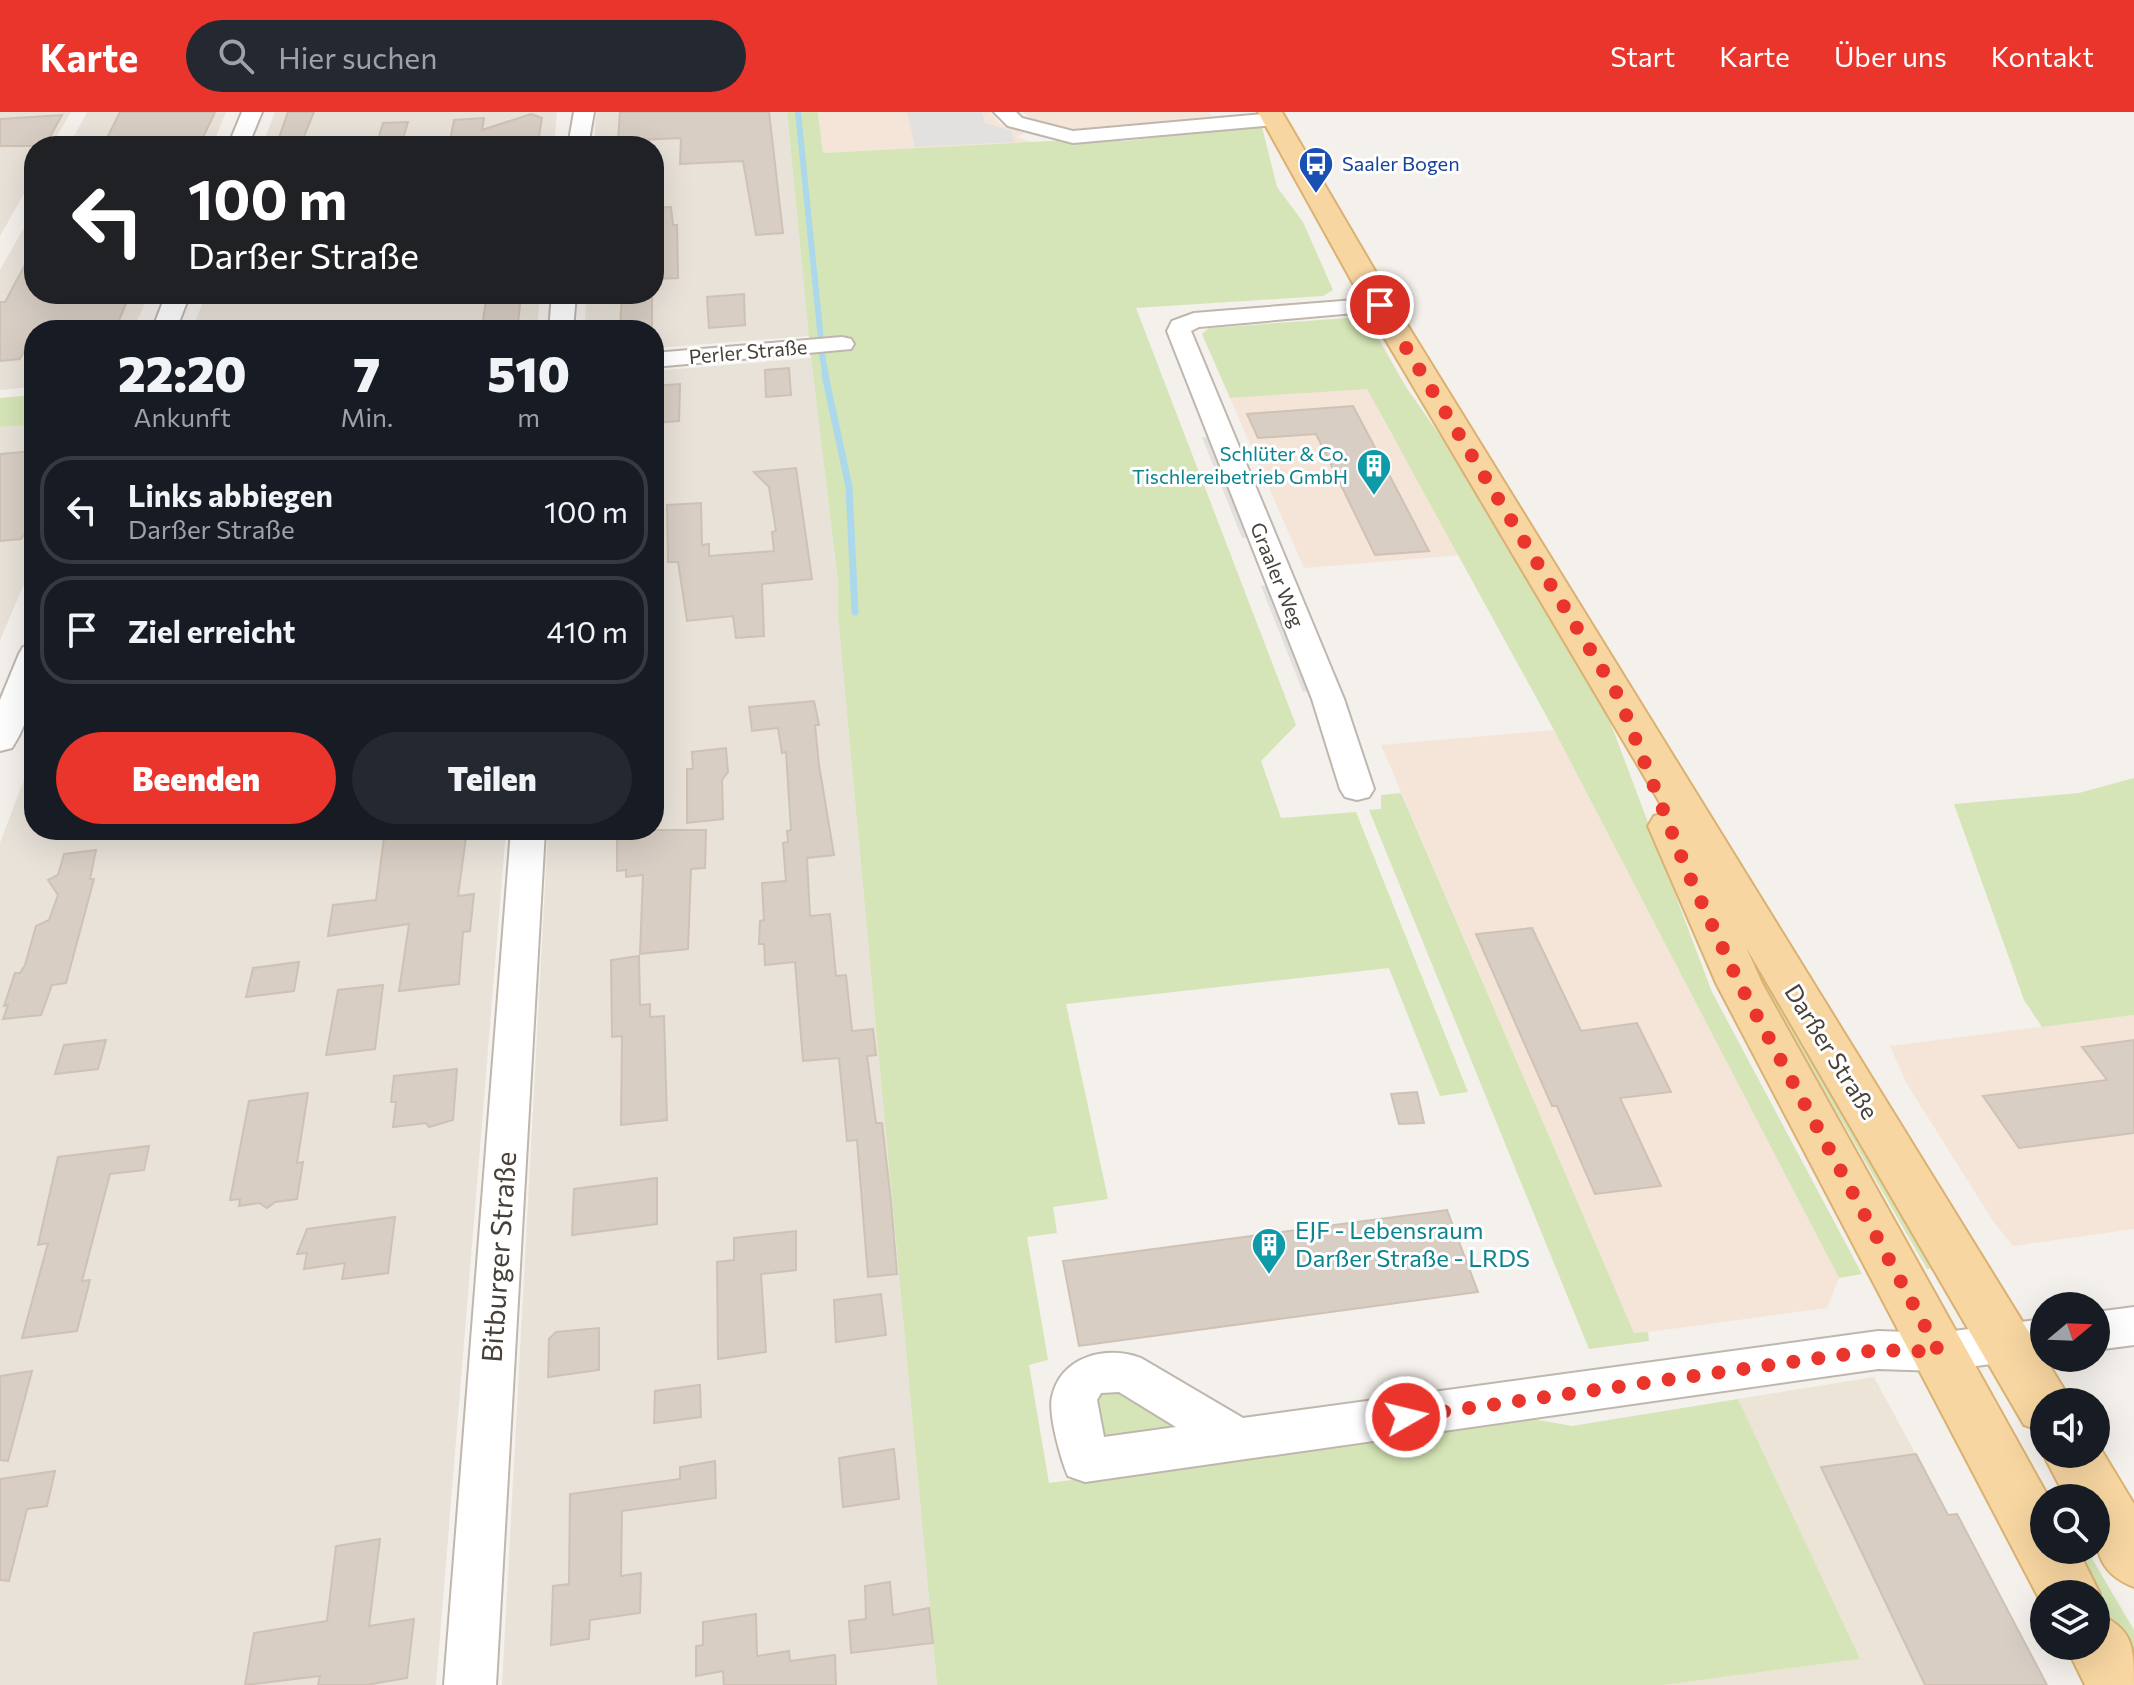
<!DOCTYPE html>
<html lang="de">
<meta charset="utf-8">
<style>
:root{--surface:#171b24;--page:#242831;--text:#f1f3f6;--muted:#9ea1a6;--line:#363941;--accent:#ea352c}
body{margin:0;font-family:Commissioner,sans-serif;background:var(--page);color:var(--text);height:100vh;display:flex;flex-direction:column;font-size:30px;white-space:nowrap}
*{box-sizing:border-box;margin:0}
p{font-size:26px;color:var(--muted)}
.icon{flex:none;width:44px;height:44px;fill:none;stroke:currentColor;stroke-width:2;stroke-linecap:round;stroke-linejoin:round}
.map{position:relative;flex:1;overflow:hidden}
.details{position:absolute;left:24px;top:208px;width:640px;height:520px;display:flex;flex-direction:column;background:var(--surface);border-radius:32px;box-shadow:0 8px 32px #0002}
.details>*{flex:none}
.guide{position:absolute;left:24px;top:24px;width:640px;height:168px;border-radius:32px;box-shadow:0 8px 32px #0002;background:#202124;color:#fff;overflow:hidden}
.needle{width:52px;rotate:71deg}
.fabs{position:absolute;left:2030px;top:1180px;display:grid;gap:16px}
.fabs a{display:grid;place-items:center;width:80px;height:80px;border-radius:50%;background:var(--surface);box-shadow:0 8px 32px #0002;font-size:40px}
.pin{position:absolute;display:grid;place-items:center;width:68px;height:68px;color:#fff;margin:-34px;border:4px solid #fff;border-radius:50%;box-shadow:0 2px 8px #0007}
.me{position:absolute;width:88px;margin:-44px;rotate:82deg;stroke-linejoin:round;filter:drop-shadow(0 0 6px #0008)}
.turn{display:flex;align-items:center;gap:28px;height:168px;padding:0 32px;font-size:36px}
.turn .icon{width:104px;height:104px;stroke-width:2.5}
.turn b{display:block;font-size:56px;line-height:68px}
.eta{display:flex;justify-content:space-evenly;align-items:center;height:136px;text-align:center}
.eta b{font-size:48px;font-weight:800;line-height:56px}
.cta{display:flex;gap:16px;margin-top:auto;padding:16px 32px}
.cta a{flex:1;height:92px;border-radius:48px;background:var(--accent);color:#fff;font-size:32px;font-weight:800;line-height:92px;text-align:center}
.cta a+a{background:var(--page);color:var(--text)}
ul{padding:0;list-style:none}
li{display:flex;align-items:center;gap:24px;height:108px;margin:0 16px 12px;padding:0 16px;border:4px solid var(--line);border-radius:32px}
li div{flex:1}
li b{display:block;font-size:30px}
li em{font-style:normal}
header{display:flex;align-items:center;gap:48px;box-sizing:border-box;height:112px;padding:0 40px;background:var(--accent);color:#fff}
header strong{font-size:38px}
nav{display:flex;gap:44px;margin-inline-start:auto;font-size:28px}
.search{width:560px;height:72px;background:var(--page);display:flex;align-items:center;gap:20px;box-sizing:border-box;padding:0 28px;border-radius:44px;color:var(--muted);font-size:30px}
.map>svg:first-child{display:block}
.residential{fill:#e8e2d9}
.commercial{fill:#f4e5d8}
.education{fill:#ece4d6}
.green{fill:#d5e5b7}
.parking{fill:#e3e1df}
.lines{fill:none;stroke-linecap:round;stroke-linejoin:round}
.stream-far1{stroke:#acd8ec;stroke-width:6}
.stream{stroke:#acd8ec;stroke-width:7}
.building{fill:#d8cec4;stroke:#cfc2b5;stroke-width:2}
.minor-casing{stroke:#bfb7ae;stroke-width:4}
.major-casing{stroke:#dbb172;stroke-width:4}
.minor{fill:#fff;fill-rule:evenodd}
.major{fill:#f7d6a1;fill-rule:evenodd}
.route{stroke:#ea352c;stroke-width:14;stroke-dasharray:0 25.2}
.labels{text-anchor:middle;stroke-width:6;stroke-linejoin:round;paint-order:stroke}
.far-transit-label{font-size:20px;fill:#164399;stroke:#fff;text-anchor:start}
.far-street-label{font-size:20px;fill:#484139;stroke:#fff}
.far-culture-label{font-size:20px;fill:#0d838f;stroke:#fff;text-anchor:end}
.street-label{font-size:24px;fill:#484139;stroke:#fff}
.culture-label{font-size:24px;fill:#0d838f;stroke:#fff;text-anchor:start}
.near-street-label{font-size:28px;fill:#484139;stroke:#fff}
</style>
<header>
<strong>Karte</strong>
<div class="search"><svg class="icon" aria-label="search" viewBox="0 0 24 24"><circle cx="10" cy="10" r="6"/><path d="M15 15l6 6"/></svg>Hier suchen</div>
<nav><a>Start</a><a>Karte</a><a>Über uns</a><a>Kontakt</a></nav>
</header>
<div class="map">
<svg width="2134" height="1573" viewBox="0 0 2134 1573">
<rect width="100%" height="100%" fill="#f4f0eb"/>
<path class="residential" d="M0 0H71L51 34H34V64L0 124Z
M87 0H226L212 34H69Z
M275 0H557L554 34H262Z
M596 0H787L809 224 654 236V218H585L586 182H654V34H594Z
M34 98V182H149L133 218H34V275L0 278V158Z
M206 182H540L537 218H192Z
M811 246 838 470V505L937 1573H502L548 718H654V259Z
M34 313V449L0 528V315Z
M34 641V718H506L436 1573H0V731Z"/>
<path class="commercial" d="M818 0H990L1000 12 1024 21 1017 25 1032 30 823 41Z
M1023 0H1209L1212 4 1079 18 1032 7Z
M1367 276 1391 322 1461 443 1304 456 1230 286Z
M1554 618 1839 1166 1827 1196 1634 1222 1381 633Z
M2134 903V1117L2013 1134 1993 1109 1907 972 1890 934Z"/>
<path class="education" d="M1874 1265 1948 1402H1957L2047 1573H1663L1859 1547 1738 1287Z"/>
<path class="green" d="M787 0H818L823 41 1051 29H1126L1243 14 1262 15 1277 75 1303 110 1333 178 1323 184 1136 196 1296 613 1261 649 1281 706 1356 700 1468 980 1440 984 1389 856 1066 892 1108 1087 1053 1095 1057 1121 1027 1125 1048 1248 1029 1253 1049 1371 1527 1306 1572 1314 1738 1287 1860 1547 1663 1573H937L838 505V470L811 246Z
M1348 206 1365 210 1373 217 1406 275 1466 361 1609 607 1712 880 1862 1162 1839 1166 1554 618 1367 277 1230 286 1202 222 1209 216Z
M34 283V313L0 315V286Z
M2134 666V903L2042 915 2024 888 1954 692 2079 681Z
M1401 681 1634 1221 1648 1220 1649 1229 1589 1237 1369 698 1381 697V683Z
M1734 813 1945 1154 1927 1157 1730 815Z
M1125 1275 1189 1324 1118 1332 1098 1322 1095 1283 1105 1278Z
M2066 1438H2087L2134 1518V1553L2096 1489V1482Z"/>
<path class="parking" d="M907 0H982L985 11 1012 19 1015 30 915 35Z
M1202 325H1209L1249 426H1242Z
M1268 473 1311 579 1303 580 1261 474Z"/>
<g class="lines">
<path class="stream-far1" d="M798 0 821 228
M822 242 826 265"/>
<path class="stream" d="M825 263 849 375 855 500"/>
</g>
<path class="building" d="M120 0H215L199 34H103Z
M288 0H314L300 34H276Z
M620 0H769L783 121 756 123 743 49 680 52 681 26 618 29Z
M531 2 542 6 538 31 449 34 454 8 484 6 482 18Z
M62 3 45 34H0V7Z
M408 10 401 34H376L383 11Z
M671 95 673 113H677L678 166 654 167V96Z
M34 136V184L46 183 44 188 130 182 115 218H88L91 210 37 215 20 247 0 249V190H5Z
M487 182H521L518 212 482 215Z
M622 182H652V218H620Z
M744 182 745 213 709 216 707 185Z
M789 256 791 283 766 285 765 258Z
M680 272 679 309 654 311V274Z
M1353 294 1371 328 1429 439 1375 443 1316 322 1258 326 1247 302Z
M34 339V408L21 427 0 429V342Z
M796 356 812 467 762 472 764 524 736 526 733 504 687 509 678 450H668L667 393 701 391 702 433 709 432V444L774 439 772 420 776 419 769 375 754 360Z
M814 589 819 613H815L819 653 834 743 807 746 810 804 830 802 836 864 846 863 852 919 873 917 876 943 867 944 876 1011H882L891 1090 897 1162 868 1165 857 1028 847 1029 839 946 803 949 795 850 765 853 764 832H759L760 809 764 808 762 771 786 769 783 731 788 730 787 719 791 718 786 640 782 641 778 616 752 619 749 595Z
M726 636 728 660 722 668 723 707 687 711V657H693L692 640Z
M385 718H467L458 784 474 782 470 819 463 820 459 872 399 879 409 812 328 824 333 793 376 788Z
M617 718H706L705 756 691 757 688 837 640 842 643 763 626 765V758L617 759Z
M96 738 90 767H94L66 871 52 873 41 903 3 907 8 893 4 894 15 861H20L25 853 36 814 49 808 58 783 48 768 58 763 64 742Z
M1532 816 1581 919 1637 911 1671 980 1620 986 1661 1074 1595 1082 1557 994H1552L1476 822Z
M639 844 640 893 650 892V905L664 904 667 1008 621 1013 622 924 612 925 611 848Z
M299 850 294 879 246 885 253 856Z
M383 873 375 937 326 943 338 878Z
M106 928 98 957 55 962 64 933Z
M2134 928V1021L2019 1036 1983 984 2107 968 2082 935Z
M457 957 453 1008 429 1015 426 1011 393 1015 396 990H391L394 964Z
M1417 980 1424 1011 1399 1012 1391 982Z
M308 981 297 1051 303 1050 297 1087 275 1090 267 1096 259 1091 239 1094 240 1087 230 1088 249 989Z
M149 1034 144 1058 110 1062 82 1169 90 1168 77 1219 22 1226 48 1131 38 1133 58 1045Z
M657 1066V1112L572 1123 574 1077Z
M1447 1098 1478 1180 1079 1234 1063 1149Z
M395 1105 388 1161 342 1167 345 1151 304 1157 307 1141 297 1142 307 1117Z
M796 1119V1158L761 1162 766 1240 718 1247 717 1150 734 1148V1126Z
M881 1182 886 1223 836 1230 834 1188Z
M599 1216V1258L548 1265 549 1227 556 1220Z
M32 1259 8 1349 0 1348V1264Z
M700 1273 701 1305 654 1311 655 1279Z
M894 1337 899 1387 843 1395 839 1346Z
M1916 1342 1948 1403 1957 1402 2047 1573H1925L1821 1355Z
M715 1349 716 1386 622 1399 621 1464 641 1461 640 1501 590 1508 589 1527 551 1533 553 1474 569 1472 570 1382 680 1367V1355Z
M55 1359 47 1394 27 1397 9 1469 0 1468V1367Z
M380 1427 369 1514 414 1507 407 1566 366 1573H318L320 1564 245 1573 254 1521 327 1509 336 1434Z
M890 1470 893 1503 929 1496 933 1531 851 1541 849 1509 866 1507 865 1474Z
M756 1502 757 1544 789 1539 790 1549 835 1543 836 1573H724L723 1559 696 1564V1534L703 1533V1510Z"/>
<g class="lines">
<defs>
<path id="minor" d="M242 0H262L248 34H228Z
M574 0H594L588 34H568Z
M994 0H1016L1022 6 1073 19 1274 1 1284 7 1274 13 1073 31 1008 14Z
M166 182H190L176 218H152Z
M552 182H576L573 218H549Z
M1380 186 1388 188 1392 193 1388 198 1199 215 1191 219 1344 587 1374 677 1369 685 1357 688 1345 685 1340 677 1312 587 1167 219 1172 209 1194 201Z
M842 225 851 227 854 232 851 237 654 255V241Z
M34 533C34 570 34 603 12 636L0 639V588L19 542 23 535Z
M511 718H545L496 1573H444Z
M2134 1195V1233L2096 1238V1200Z
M2044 1207V1245L1939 1259 1878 1257 1085 1370 1068 1364C1061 1348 1048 1302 1052 1285 1061 1244 1106 1233 1141 1246L1243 1306 1878 1219 1939 1221ZM1119 1280 1176 1315 1104 1325 1097 1288 1101 1281Z"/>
<path id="major" d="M1258 0H1282L1395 193 2064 1277 2070 1290H2044V1320L2024 1313 1746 835 1762 871 2049 1386H2044V1438H2078L2100 1482 2096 1491V1482H2044V1496L1716 871 1648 714 1654 704 1666 701 1365 193Z
M2096 1329 2134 1392V1475C2090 1458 2096 1427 2096 1386H2066L2043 1342H2096Z
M2096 1501C2134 1516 2134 1536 2134 1573H2085L2066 1534H2096Z"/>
</defs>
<use href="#minor" class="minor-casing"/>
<use href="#major" class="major-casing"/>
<use href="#minor" class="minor"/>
<use href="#major" class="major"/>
</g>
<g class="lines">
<path class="route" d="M1380 193 1619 585 1687 759 1739 871 1939 1240 1878 1238 1841 1243 1406 1305"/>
</g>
<defs>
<symbol id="bus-pin" viewBox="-11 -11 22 30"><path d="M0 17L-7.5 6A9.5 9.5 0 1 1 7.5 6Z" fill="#1a4fb4" stroke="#fff"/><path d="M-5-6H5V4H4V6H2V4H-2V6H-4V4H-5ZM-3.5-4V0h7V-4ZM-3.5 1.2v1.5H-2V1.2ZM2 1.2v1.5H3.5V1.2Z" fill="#fff"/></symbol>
<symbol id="building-pin" viewBox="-11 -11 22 30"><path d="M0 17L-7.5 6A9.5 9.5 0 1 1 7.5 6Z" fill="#0f9aa8" stroke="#fff"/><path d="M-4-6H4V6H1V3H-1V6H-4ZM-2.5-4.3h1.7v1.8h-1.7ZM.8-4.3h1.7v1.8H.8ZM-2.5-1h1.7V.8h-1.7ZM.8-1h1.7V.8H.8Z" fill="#fff"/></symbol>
</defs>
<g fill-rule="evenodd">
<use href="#bus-pin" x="1296" y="32" width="40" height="54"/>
<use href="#building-pin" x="1354" y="334" width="40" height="54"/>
<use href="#building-pin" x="1249" y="1113" width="40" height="54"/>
</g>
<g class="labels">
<g class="far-transit-label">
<text x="1342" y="59">Saaler Bogen</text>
</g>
<g class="far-street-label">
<text transform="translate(748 240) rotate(-5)" y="7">Perler Straße</text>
<text transform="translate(1277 463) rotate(68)" y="7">Graaler Weg</text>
</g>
<g class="far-culture-label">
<text x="1348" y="349">Schlüter &amp; Co.<tspan x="1348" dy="23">Tischlereibetrieb GmbH</tspan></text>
</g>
<g class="street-label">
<text transform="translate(1831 940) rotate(58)" y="8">Darßer Straße</text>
</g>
<g class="culture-label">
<text x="1295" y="1127">EJF - Lebensraum<tspan x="1295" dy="28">Darßer Straße - LRDS</tspan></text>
</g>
<g class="near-street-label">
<text transform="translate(499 1145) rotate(-86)" y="10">Bitburger Straße</text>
</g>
</g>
</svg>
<div class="fabs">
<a><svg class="needle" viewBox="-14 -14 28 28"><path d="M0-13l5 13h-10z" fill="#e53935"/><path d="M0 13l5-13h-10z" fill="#9ea1a6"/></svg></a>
<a><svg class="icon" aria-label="sound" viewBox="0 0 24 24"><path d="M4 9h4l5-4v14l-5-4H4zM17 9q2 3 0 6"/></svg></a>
<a><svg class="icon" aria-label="search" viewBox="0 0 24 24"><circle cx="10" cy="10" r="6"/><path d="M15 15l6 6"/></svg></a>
<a><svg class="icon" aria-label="layers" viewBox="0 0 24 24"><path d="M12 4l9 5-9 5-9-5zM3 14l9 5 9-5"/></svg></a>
</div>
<div class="pin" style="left:1380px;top:193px;background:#d93025"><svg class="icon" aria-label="arrive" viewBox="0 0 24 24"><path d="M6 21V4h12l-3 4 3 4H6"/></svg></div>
<svg class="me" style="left:1406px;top:1305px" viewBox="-20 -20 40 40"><circle r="17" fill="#ea352c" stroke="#fff" stroke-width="3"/><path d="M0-11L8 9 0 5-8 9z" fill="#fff"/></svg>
<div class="guide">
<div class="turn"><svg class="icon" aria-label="left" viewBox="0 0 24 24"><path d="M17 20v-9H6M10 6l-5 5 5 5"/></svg><div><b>100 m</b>Darßer Straße</div></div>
</div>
<section class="details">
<div class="eta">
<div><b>22:20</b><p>Ankunft</p></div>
<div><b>7</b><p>Min.</p></div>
<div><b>510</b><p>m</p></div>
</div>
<ul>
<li><svg class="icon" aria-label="left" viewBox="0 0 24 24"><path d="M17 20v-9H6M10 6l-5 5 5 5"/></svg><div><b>Links abbiegen</b><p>Darßer Straße</p></div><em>100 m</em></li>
<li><svg class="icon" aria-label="arrive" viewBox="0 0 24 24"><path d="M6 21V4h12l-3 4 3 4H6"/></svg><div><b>Ziel erreicht</b></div><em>410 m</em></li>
</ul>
<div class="cta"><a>Beenden</a><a>Teilen</a></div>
</section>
</div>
